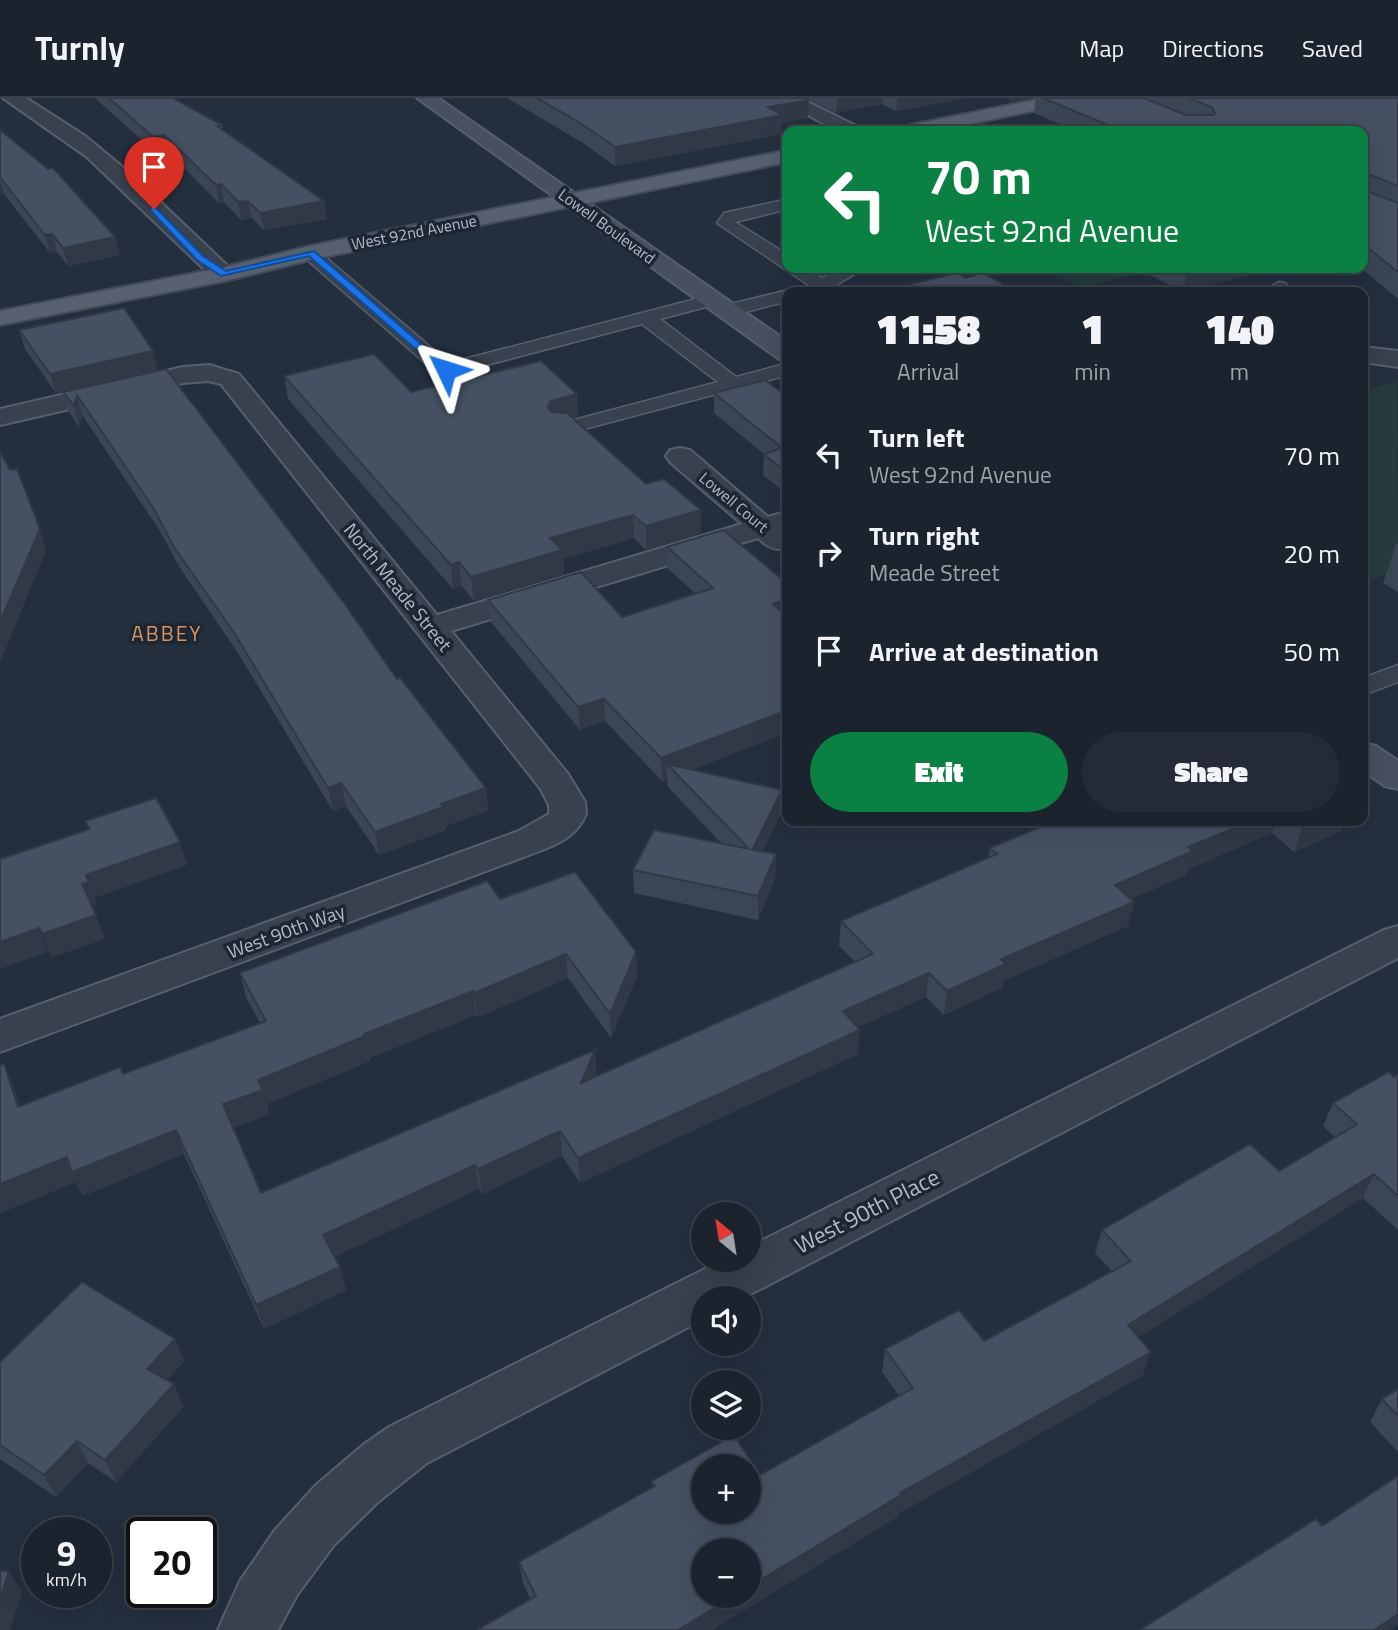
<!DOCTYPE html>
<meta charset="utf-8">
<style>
:root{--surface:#1b232e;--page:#242b36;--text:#f1f3f6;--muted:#a0a4aa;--line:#39404a;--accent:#0b8043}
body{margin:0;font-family:"Titillium Web",sans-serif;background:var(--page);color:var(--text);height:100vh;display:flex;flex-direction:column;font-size:26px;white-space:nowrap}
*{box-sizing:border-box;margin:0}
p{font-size:23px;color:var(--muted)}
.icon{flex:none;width:38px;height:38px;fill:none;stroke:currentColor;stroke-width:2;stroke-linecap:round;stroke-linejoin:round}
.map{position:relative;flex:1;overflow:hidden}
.drawer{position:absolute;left:782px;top:189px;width:586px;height:539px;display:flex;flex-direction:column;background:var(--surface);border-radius:14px;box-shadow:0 7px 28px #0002,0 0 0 2px var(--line)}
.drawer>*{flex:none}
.top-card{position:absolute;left:782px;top:28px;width:586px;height:147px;border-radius:14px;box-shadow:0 7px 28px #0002,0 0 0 2px var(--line);background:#0b8043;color:#fff;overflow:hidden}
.needle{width:46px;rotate:330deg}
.controls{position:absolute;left:691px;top:1104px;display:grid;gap:14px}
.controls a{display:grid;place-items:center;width:70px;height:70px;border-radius:50%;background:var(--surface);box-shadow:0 7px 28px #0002,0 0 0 2px var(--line);font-size:35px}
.speed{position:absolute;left:21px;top:1419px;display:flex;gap:14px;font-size:35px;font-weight:700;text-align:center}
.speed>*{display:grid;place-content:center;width:91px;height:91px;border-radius:50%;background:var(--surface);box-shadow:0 7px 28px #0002,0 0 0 2px var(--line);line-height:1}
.speed small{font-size:18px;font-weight:400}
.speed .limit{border:4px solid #111;border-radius:10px;background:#fff;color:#111}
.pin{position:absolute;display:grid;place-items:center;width:60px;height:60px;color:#fff;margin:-72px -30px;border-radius:50% 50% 50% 0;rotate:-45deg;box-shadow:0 0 7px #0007}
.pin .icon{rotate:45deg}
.me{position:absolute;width:77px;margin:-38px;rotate:311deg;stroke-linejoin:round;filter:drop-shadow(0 0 5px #0008)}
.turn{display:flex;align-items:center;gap:24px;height:147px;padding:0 28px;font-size:32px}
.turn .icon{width:91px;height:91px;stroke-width:2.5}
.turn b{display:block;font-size:49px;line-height:60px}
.eta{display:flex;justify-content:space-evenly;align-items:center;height:119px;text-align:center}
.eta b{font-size:42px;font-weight:800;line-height:49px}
.cta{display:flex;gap:14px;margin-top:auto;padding:14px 28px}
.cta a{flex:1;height:80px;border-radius:42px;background:var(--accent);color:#fff;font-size:28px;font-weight:800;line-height:80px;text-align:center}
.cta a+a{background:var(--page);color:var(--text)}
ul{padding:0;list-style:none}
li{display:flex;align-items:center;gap:21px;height:98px;padding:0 28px}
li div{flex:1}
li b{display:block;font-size:26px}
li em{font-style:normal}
header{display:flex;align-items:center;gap:42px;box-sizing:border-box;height:98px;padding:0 35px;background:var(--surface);border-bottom:2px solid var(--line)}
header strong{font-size:33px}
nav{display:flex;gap:38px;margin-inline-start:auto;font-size:24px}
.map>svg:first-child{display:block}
.green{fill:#263c3f}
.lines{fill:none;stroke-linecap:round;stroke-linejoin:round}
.lane-casing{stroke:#565f6c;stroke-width:3}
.street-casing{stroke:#565f6c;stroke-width:4}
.secondary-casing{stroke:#565f6c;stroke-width:4}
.primary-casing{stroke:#414a57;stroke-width:4}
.lane{fill:#38414e;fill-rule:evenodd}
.street{fill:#38414e;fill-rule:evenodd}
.secondary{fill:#465061;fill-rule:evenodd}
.primary{fill:#56606e;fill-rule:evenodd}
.wall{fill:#3b4654}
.shaded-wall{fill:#303945}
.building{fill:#455162;stroke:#303945;stroke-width:2;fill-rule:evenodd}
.route{fill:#1a73e8;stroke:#114b97;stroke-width:2}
.labels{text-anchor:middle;stroke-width:7;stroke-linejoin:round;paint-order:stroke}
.far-street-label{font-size:16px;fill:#b4bcc9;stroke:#1d2633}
.street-label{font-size:19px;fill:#b4bcc9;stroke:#1d2633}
.neighbourhood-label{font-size:21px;letter-spacing:2px;fill:#d59563;stroke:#1d2633}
.near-street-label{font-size:23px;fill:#b4bcc9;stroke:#1d2633}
</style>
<header>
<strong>Turnly</strong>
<nav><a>Map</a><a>Directions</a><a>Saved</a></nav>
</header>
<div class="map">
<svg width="1398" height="1532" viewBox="0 0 1398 1532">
<rect width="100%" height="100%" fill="#242f3e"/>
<path class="green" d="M1045 170H1129L1139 175 1082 190Z
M1397 283 1398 472 1363 485V293Z"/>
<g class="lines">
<defs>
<path id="lane" d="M788 101V111L735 124 788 157V170H806L822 180 840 170H861L858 174 828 192H816L717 125 724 115Z
M310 150 316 151 449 265 711 197 717 198 720 202 717 206 660 221 736 279 788 265V277L569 335H555L552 331 555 327 718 284 642 226 445 278 438 276 304 159 301 155Z
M1279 184 1285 185 1293 194H1274L1270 189Z
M788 192 795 194H788V203L726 219 717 213 719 209Z
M1398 567V584L1363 597V580Z"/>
<path id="street" d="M3 0H26L85 38 131 76 236 176 233 181H217L205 172 87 59Z
M777 0H800L858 29 861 33H837Z
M1363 249 1398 253V269L1363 264Z
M209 267 239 276 437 517 742 426 670 364 666 358 670 352 680 350 690 352 768 419 788 413V432H785L788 435V450C774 453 768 449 758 440L451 533 568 676 585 704 586 716C578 735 564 743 545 751L0 954V921L519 733 549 716V707L540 690 221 286 208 283 183 285 0 327V311L183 269Z
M1398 828V860L743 1200H704V1221L427 1365 378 1404 334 1447 297 1497 278 1532H218L240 1483 275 1432 316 1387 363 1347 389 1329 723 1162H749V1149L1384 832Z"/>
<path id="secondary" d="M417 0H438L788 244V263L779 261Z
M1363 645 1376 648 1398 663V691L1385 688 1363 673Z"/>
<path id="primary" d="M1044 0H1080L1071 5 937 33H900L910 27Z
M788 52V64L310 162 225 183 0 227V213L225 169 310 148Z"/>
</defs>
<use href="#lane" class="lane-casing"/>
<use href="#street" class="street-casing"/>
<use href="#secondary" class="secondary-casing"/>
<use href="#primary" class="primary-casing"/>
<use href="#lane" class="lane"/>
<use href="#street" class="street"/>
<use href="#secondary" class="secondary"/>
<use href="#primary" class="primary"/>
</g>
<path class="wall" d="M95 0H173L222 27 223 32 327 121 264 132 252 120 241 122 224 104 219 105 168 54 157 56Z
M507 0H805L809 2 808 20 782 25V36L615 68 583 45Z
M806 0H966L896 13 882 6 836 15Z
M1036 0H1398V201L1361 170H1363V33H1076L1034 15Z
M0 32 120 157 68 168 57 154 50 155 4 96H0Z
M1135 170H1275L1184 194Z
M965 180 1017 194H901L902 188Z
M19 232 158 272 56 295 25 251Z
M166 271 397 581 486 690 488 713 446 728V732L379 757 346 708 333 713 238 555 180 470 160 433 82 317 79 329 69 314 63 294Z
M284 278 411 294 578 318 572 320 646 386 701 412V435L646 452 634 440 563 461 564 476 474 503 462 488 453 491 288 301Z
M714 295 788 299V397L763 377 764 356 714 315Z
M1398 445V494L1383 485 1396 446Z
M667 449 788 486V634L691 672 781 715 762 754 776 756 775 780 758 822 634 795 633 772 721 745 668 689 667 681 662 683 605 623 580 632 491 524 488 502 622 519 695 495 667 470Z
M1055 723H1346L1342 733 1294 754 1272 735 1188 771 1186 777 1131 801 1128 828 1003 883 1002 890 944 917 926 899 858 929V956L580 1085 562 1058 482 1096 479 1091 334 1159 340 1169 346 1192 264 1231 184 1056 83 1098 76 1084 0 1115 14 990 20 1008 123 976 260 925 246 899 240 875 500 801 636 854 637 878 611 940 568 880 478 919 476 917 370 960V963L267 1006 269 1016 233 1030 261 1095 595 952 596 976 595 978 855 864 839 848 841 823 988 760 990 750Z
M1398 976V1132L1363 1100 1138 1239 1143 1277 898 1416 897 1419 712 1532H477L530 1501 523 1485 519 1464 652 1390V1383L760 1377 899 1298 882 1274 885 1251 984 1243 1112 1173 1095 1155 1102 1132 1279 1073 1335 1039 1323 1028 1333 1005Z
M175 1241 184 1263 167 1282 174 1286 183 1309 116 1384 88 1365 56 1399 0 1361V1264Z
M1398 1291V1354L1370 1324 1382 1301Z"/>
<path class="shaded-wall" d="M837 0H883L882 6 836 15Z
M897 0H966L896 13Z
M1009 0H1031L1009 4Z
M809 2 808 20 782 25V36L615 68V49L768 9Z
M164 37 168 54 157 56 153 39Z
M0 81 4 96H0Z
M221 86 224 104 219 105 216 87Z
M248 103 252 120 241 122 238 104Z
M324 103 327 121 264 132 260 115Z
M52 136 57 154 50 155 45 137Z
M115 139 120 157 68 168 63 150Z
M1201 170H1275L1183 194 1187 173Z
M153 253 158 272 56 295 50 276Z
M577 296 578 318 553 325 548 308 551 303Z
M77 297 82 317 79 329 74 308Z
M701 412V435L646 452V428Z
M633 417 634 440 563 461 564 476 474 503 471 479 550 440Z
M40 431 46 453 0 565V524Z
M459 464 462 488 453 491 451 467Z
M788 501V523L773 506Z
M604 601 605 623 580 632 578 609Z
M788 612V634L677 677 667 666V681L662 683 661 660Z
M341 685 346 708 333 713 328 690Z
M486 690 488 713 446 728V732L379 757 375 734 441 706Z
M782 692 781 715 752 775V752Z
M1252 723H1276L1272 735 1188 771 1186 777 1109 811 1115 787 1188 749Z
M1319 723H1346L1342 733 1294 754 1302 730Z
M180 744 187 767 95 800 97 807 90 810 82 786 86 777Z
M776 756 775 780 758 822V798Z
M1134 804 1128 828 1003 883 1002 890 944 917 947 893 1001 861Z
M96 817 105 841 51 860 42 836Z
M39 830 48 854 0 871V844Z
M636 854 637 878 611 940 610 916Z
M566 856 568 880 478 919 474 895Z
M929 875 926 899 841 937 843 913Z
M473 893 476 917 370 960V963L267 1006 269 1016 231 1031 223 1006 258 982 364 936Z
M860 932 858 956 580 1085 578 1060Z
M595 952 596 976 582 1009 581 985Z
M4 966 14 990 29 1033 18 1009Z
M176 1032 184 1056 83 1098 76 1084 0 1115V1086L67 1059Z
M560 1033 562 1058 482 1096 478 1071Z
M475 1067 479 1091 330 1161 323 1137Z
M1374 1076 1363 1100 1121 1250 1128 1227Z
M340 1169 346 1192 264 1231 256 1207Z
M175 1241 184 1263 157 1293 147 1271Z
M1151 1254 1143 1277 898 1416 897 1419 712 1532H678L734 1498H749V1489L900 1395Z
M174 1286 183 1309 116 1384 105 1362Z
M77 1343 88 1365 56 1399 44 1377Z
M9 1473 22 1494 10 1532H0V1501Z
M1398 1516V1527L1390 1532H1374Z"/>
<path class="building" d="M109 0H173L222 27 217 28 324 103 260 115 248 103 238 104 221 86 216 87 164 37 153 39Z
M537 0H805L809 2 768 9 782 17 615 49 582 26Z
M1043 0H1144L1186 17H1213L1215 15 1212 9 1189 0H1398V88L1366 75 1367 93 1398 105V174L1363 146V33H1079L1108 27Z
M0 32 48 71 53 70 115 139 63 150 52 136 45 137 0 79Z
M1179 170H1201L1187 173Z
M957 175 965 180 983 175 1017 194H908H910L902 188Z
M124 210 153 253 50 276 19 232Z
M374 256 411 294 541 263 577 296 551 303 548 308 551 314 567 315 646 386 664 381 701 412 646 428 633 417 550 440 562 452 471 479 459 464 451 467 284 278Z
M166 271 344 505 397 581 400 580 486 690 441 706 443 709 375 734 341 685 328 690 233 533 174 449 154 411 77 297 74 308 63 294Z
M765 282 788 299V376L764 356 782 350 714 295Z
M0 354 10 372 17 371 40 431 0 524Z
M723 432 788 486V501L773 506 788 519V612L661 660 604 601 578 609 488 502 581 474 622 519 713 490 667 449Z
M667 666 782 692 752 752 776 756 758 798 633 772 654 732 749 751Z
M156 700 180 744 86 777 89 784 82 786 96 817 42 836 39 830 0 844V761L90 731 85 723Z
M1055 723H1252L1188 749 1193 753 1115 787 1134 804 1001 861 1006 866 947 893 929 875 843 913 860 932 578 1060 560 1033 478 1071 475 1067 323 1137 340 1169 256 1207 176 1032 72 1074 67 1059 0 1086V967L4 966 18 1009 120 969 123 976 266 923 240 875 487 783 500 801 575 774 636 854 610 916 566 856 474 895 473 893 364 936 365 938 258 982 263 992 223 1006 261 1095 595 952 581 985 873 856 841 823 997 756 990 750Z
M1294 723H1319L1302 730Z
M1389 974 1394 979 1398 976V1098L1374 1076 1128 1227 1151 1254 900 1395 901 1397 749 1489V1452H704V1498H734L678 1532H477L536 1498 519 1464 655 1388 652 1383 734 1337 760 1377 913 1290 885 1251 959 1212 984 1243 1131 1163 1102 1132 1250 1046 1279 1073 1357 1026 1333 1005ZM704 1368H749V1414H704Z
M82 1184 175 1241 147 1271 174 1286 105 1362 77 1343 44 1377 0 1347V1264Z
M1398 1291V1318L1382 1301Z
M1398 1378V1516L1374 1532H1140L1316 1421 1322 1428Z
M0 1473H9L0 1501Z"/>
<path class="route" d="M154 108 203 158 226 173 314 153 451 272 442 274 309 158 221 178 197 162 151 113 150 111Z"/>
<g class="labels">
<g class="far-street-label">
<text transform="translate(607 128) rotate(36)" y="6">Lowell Boulevard</text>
<text transform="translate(414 134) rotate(-11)" y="6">West 92nd Avenue</text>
<text transform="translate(734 404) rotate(40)" y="6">Lowell Court</text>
</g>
<g class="street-label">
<text transform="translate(398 489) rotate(51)" y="7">North Meade Street</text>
<text transform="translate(286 833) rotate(-20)" y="7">West 90th Way</text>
</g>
<g class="neighbourhood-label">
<text x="167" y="543">ABBEY</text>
</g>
<g class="near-street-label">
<text transform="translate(867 1113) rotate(-27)" y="8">West 90th Place</text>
</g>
</g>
</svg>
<div class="controls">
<a><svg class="needle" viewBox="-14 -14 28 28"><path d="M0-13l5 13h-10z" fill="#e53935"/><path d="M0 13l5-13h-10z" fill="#a0a4aa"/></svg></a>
<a><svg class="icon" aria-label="sound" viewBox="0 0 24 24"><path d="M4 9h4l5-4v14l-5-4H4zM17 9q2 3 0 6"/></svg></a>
<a><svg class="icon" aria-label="layers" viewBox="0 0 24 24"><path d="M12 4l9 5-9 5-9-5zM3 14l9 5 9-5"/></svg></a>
<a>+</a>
<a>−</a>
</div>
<div class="speed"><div>9<small>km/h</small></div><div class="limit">20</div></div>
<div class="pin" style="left:154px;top:111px;background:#d93025"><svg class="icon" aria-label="arrive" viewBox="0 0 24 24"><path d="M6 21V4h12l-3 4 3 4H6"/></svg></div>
<svg class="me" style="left:446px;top:272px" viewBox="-20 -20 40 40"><path d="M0-17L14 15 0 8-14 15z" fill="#1a73e8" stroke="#fff" stroke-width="4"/></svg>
<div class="top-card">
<div class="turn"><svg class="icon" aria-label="left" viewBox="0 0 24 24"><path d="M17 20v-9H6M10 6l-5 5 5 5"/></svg><div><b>70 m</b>West 92nd Avenue</div></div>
</div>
<section class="drawer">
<div class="eta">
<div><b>11:58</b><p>Arrival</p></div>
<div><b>1</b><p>min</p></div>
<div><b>140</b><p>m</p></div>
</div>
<ul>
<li><svg class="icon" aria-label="left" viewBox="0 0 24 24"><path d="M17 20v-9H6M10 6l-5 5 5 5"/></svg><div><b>Turn left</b><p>West 92nd Avenue</p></div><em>70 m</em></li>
<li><svg class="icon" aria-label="right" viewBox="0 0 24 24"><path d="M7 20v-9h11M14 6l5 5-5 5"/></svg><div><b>Turn right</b><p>Meade Street</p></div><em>20 m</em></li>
<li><svg class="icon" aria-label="arrive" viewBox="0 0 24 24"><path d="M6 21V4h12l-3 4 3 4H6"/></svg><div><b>Arrive at destination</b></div><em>50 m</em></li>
</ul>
<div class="cta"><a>Exit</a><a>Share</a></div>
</section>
</div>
